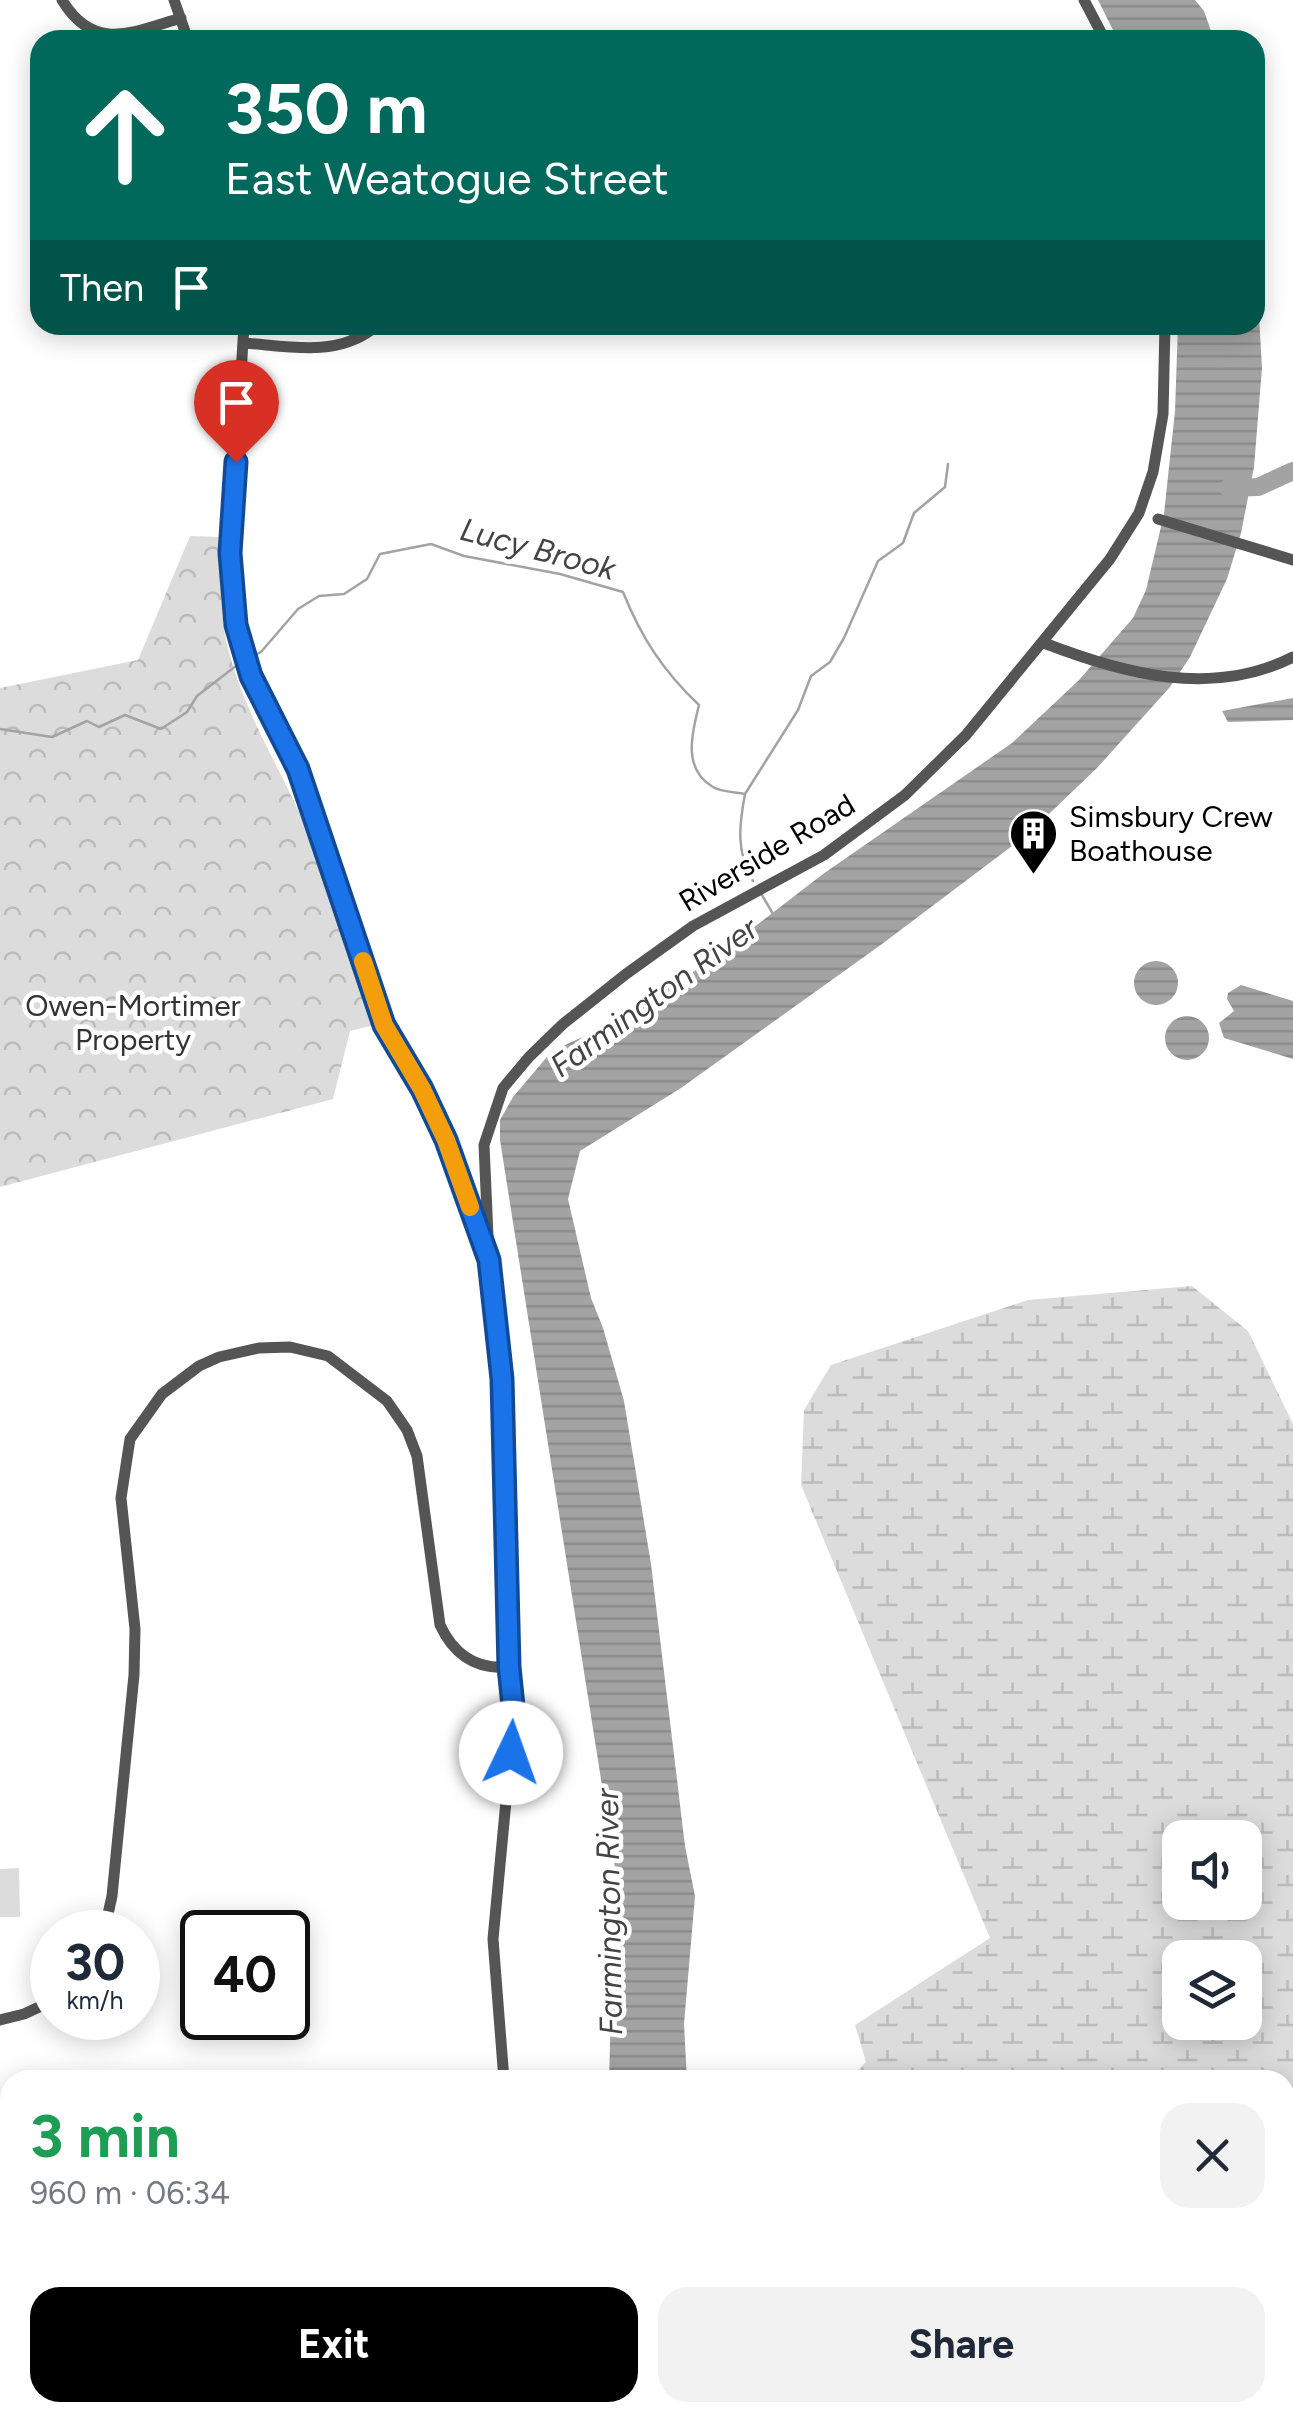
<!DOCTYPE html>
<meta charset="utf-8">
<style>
:root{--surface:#fff;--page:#f2f2f3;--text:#1f2937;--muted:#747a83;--accent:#000}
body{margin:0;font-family:Figtree,sans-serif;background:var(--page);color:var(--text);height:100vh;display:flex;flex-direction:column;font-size:38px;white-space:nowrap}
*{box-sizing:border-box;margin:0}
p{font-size:32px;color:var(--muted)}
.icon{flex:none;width:55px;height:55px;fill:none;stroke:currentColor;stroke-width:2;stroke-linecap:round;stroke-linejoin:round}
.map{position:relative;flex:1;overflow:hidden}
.panel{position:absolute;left:0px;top:2070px;width:1295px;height:352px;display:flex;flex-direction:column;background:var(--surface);border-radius:30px 30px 0 0;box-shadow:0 5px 25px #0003}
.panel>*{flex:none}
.hud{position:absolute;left:30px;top:30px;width:1235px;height:305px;border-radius:30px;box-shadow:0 5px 25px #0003;background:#00695c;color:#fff;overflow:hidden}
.buttons{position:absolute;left:1162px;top:1820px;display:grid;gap:20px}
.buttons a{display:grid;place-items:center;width:100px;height:100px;border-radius:20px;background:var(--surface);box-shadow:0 5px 25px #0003;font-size:50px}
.speed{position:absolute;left:30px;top:1910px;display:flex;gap:20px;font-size:50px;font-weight:700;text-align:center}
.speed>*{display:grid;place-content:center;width:130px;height:130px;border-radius:50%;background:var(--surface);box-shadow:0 5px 25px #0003;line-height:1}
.speed small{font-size:25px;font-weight:400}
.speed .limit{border:5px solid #111;border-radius:15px;background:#fff;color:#111}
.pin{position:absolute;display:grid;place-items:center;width:85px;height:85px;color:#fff;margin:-102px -42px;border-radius:50% 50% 50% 0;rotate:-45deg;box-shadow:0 0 10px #0007}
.pin .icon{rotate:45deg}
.me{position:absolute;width:110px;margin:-55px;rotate:3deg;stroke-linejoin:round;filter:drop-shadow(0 0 8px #0008)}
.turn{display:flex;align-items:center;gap:35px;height:210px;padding:0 30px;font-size:45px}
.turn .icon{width:130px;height:130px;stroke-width:2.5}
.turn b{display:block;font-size:70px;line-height:85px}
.then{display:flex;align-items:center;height:95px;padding:0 30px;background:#0003;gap:20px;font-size:38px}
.round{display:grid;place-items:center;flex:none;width:105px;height:105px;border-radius:30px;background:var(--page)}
.overview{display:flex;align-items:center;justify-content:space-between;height:170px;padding:0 30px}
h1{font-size:60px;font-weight:700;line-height:75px;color:#1e9e55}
.action{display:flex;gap:20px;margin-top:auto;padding:20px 30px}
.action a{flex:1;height:115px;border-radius:30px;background:var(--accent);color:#fff;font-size:40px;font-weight:700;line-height:115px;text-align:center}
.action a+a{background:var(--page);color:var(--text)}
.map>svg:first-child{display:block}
.grass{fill:#dcdcdc}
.wetland{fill:url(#wetland-marsh);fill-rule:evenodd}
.park{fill:url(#park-crowns)}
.water{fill:url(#water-rules)}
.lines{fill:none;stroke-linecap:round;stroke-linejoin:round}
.stream{stroke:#a3a3a3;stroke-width:2.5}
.river{stroke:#a3a3a3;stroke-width:18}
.minor{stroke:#555;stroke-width:11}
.route-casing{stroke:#114b97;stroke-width:25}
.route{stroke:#1a73e8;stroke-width:18}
.slow{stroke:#f59e0b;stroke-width:18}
.labels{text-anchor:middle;stroke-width:9;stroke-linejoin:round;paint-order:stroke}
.poi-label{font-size:30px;fill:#000;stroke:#fff;text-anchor:start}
.street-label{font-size:30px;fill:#000;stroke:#fff}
.park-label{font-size:30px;fill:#333;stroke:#fff}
.water-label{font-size:32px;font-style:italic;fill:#444;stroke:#fff}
</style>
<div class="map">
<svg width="1293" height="2422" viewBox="0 0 1293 2422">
<defs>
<pattern id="wetland-marsh" width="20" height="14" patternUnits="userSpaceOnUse" patternTransform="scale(2.5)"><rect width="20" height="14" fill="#dcdcdc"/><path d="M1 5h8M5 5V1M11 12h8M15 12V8" fill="none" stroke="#bbb"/></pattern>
<pattern id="park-crowns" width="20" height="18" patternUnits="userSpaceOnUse" patternTransform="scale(2.5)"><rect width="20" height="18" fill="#dcdcdc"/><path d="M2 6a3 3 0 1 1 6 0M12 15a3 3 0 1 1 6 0" fill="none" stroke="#bbb"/></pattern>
<pattern id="water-rules" width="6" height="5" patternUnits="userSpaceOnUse" patternTransform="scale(2.5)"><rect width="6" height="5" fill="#a3a3a3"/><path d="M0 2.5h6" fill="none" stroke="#8b8b8b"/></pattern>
</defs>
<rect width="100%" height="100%" fill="#fff"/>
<path class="grass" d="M19 1868 20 1917H0V1869Z"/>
<path class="wetland" d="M1192 1286 1248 1331 1293 1424V2422H1055L1038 2413 1285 2412V2080H848L866 2062 855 2025 990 1938 801 1485 804 1410 831 1365 1028 1300ZM1180 1838H1245V1902H1180ZM1180 1958H1245V2022H1180Z"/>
<path class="park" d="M190 536 222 537C221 576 219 615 229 652 249 727 295 791 321 864 340 918 351 973 374 1025L350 1031 333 1099 0 1187V688L138 660Z"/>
<path class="water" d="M1098 0H1195L1204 11 1214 40H1118Z
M1255 245 1262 368 1254 467 1241 533 1227 579 1190 657 1170 687 1097 768 1028 834 882 944 681 1088 580 1151 568 1199 591 1298 603 1328 624 1401 651 1564 685 1846 695 1896 684 2024 687 2080H609L615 1868 500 1140V1120L513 1097 552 1051 615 1022 710 961 823 874 1012 743 1079 680 1133 618 1146 590 1164 514 1175 411 1178 325H1255Z
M1293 698V720L1228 722 1222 711Z
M1134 983a22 22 0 1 1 44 0a22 22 0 1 1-44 0Z
M1241 985 1293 1001V1059L1224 1038 1219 1023 1234 1011 1227 999 1228 993Z
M1165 1038a22 22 0 1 1 44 0a22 22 0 1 1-44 0Z
M621 2413H704L705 2422H622Z"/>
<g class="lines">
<path class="stream" d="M253 656 261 652 298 609 319 596 344 594 367 579 380 554 431 544 464 556 560 574 623 592C641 637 663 671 699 705 692 733 682 769 713 787 721 792 736 792 745 794 739 826 736 852 753 881
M0 729 52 737 87 721 99 727 125 715 161 729 187 712 197 696 241 662
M745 794 798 710 811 676 830 662 844 638 878 561 903 543 914 513 945 487 948 464
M762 895 773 914"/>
<path class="river" d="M1228 488 1258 487 1293 471"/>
<path class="minor" d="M62 0C94 53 133 32 181 18
M174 0 188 40
M1084 0 1105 40
M244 325 230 553 236 625 251 676 297 769 384 1025 421 1089 446 1140 484 1246
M244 343C287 346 334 357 371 330
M1158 519 1293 560
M1044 643C1124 674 1213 698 1293 657
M104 1932 112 1896 134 1675 135 1629 121 1498 130 1439 162 1394 199 1366 219 1357 259 1348 290 1347 328 1356 387 1401 407 1430 417 1456 440 1625C454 1655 476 1670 509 1667
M0 2020 24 2014 52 2001
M504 2080 493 1939 514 1716 509 1667 503 1379 489 1259 484 1145 503 1088 529 1057 563 1024 626 974 693 926 824 855 905 795 966 735 1110 559 1139 513 1153 472 1163 414 1165 325
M464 2422 465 2412"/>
</g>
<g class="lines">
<defs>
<path id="route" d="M236 462 230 553 236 625 251 676 298 769 384 1025 422 1089 446 1140 489 1260 502 1379 509 1667 514 1716 511 1753"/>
</defs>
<use href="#route" class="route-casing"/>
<use href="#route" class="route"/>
<path class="slow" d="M363 961 384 1025 422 1089 446 1140 470 1207"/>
</g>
<defs>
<symbol id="building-pin" viewBox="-11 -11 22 30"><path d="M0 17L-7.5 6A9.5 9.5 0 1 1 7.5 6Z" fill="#000" stroke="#fff"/><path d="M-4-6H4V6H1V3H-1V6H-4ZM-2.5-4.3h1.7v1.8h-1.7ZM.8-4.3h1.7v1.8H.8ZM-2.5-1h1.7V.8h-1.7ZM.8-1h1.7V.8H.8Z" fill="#fff"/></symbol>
</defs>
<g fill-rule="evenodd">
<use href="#building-pin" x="1006" y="806" width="55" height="75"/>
</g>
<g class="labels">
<g class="poi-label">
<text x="1069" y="827">Simsbury Crew<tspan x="1069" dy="34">Boathouse</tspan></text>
</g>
<g class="street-label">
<text transform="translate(767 853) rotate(-31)" y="10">Riverside Road</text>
</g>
<g class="park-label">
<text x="133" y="1016">Owen-Mortimer<tspan x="133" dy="34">Property</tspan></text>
</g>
<g class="water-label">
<text transform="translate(538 549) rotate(15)" y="11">Lucy Brook</text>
<text transform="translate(654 997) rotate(-36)" y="11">Farmington River</text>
<text transform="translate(609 1912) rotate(-91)" y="11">Farmington River</text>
</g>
</g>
</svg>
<div class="buttons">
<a><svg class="icon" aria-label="sound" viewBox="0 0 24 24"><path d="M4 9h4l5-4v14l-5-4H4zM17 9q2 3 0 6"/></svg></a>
<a><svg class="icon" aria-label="layers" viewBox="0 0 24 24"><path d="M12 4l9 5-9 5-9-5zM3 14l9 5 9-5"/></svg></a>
</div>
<div class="speed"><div>30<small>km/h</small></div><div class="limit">40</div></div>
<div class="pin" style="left:236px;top:462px;background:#d93025"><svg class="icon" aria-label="arrive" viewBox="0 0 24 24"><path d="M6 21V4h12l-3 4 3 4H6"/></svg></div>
<svg class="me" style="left:511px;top:1753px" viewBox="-20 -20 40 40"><circle r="19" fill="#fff"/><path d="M0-13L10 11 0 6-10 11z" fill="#1a73e8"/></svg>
<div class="hud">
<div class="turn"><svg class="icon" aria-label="ahead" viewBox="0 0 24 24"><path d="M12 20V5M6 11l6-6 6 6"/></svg><div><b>350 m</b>East Weatogue Street</div></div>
<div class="then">Then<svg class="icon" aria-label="arrive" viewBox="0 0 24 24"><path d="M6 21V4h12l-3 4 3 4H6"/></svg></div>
</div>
<section class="panel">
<div class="overview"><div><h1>3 min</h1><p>960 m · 06:34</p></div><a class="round"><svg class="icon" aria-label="close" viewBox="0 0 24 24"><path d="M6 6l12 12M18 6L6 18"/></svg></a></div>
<div class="action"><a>Exit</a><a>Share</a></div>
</section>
</div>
